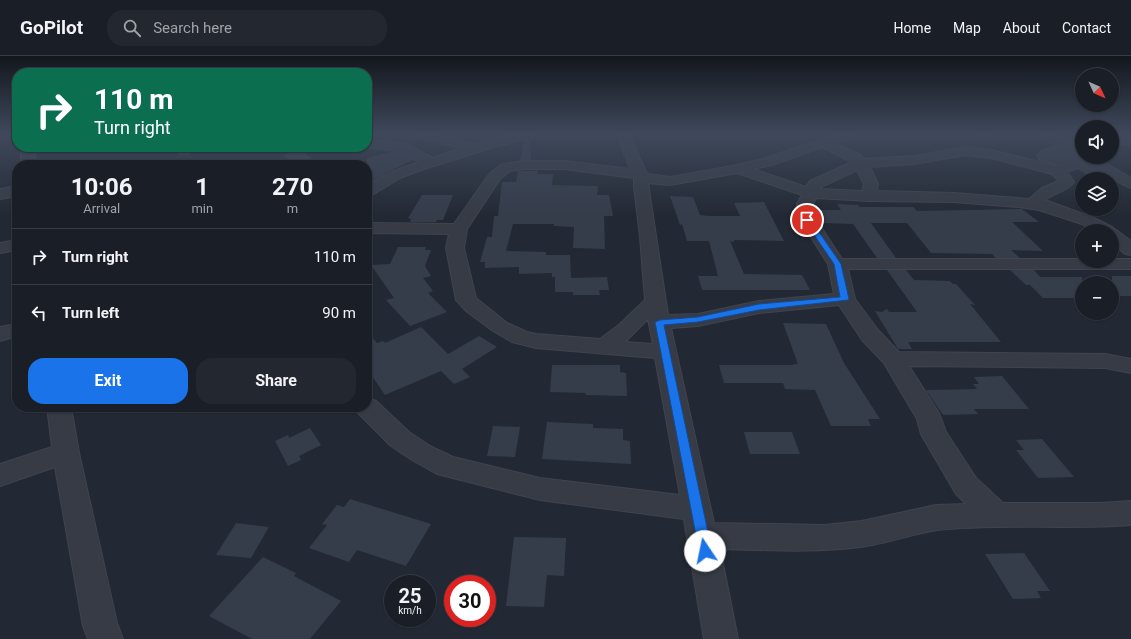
<!DOCTYPE html>
<meta charset="utf-8">
<style>
:root{--surface:#1a1f27;--page:#23272f;--text:#f1f3f6;--muted:#9fa2a7;--line:#383d44;--accent:#1a73e8}
body{margin:0;font-family:Roboto,sans-serif;background:var(--page);color:var(--text);height:100vh;display:flex;flex-direction:column;font-size:15px;white-space:nowrap}
*{box-sizing:border-box;margin:0}
p{font-size:13px;color:var(--muted)}
.icon{flex:none;width:22px;height:22px;fill:none;stroke:currentColor;stroke-width:2;stroke-linecap:round;stroke-linejoin:round}
.map{position:relative;flex:1;overflow:hidden}
.panel{position:absolute;left:12px;top:104px;width:360px;height:252px;display:flex;flex-direction:column;background:var(--surface);border-radius:16px;box-shadow:0 1px 3px #0004,0 0 0 1px var(--line)}
.panel>*{flex:none}
.top-card{position:absolute;left:12px;top:12px;width:360px;height:84px;border-radius:16px;box-shadow:0 1px 3px #0004,0 0 0 1px var(--line);background:#0b6e4f;color:#fff;overflow:hidden}
.needle{width:26px;rotate:134deg}
.controls{position:absolute;left:1075px;top:12px;display:grid;gap:8px}
.controls a{display:grid;place-items:center;width:44px;height:44px;border-radius:50%;background:var(--surface);box-shadow:0 1px 3px #0004,0 0 0 1px var(--line);font-size:20px}
.speed{position:absolute;left:384px;top:519px;display:flex;gap:8px;font-size:20px;font-weight:700;text-align:center}
.speed>*{display:grid;place-content:center;width:52px;height:52px;border-radius:50%;background:var(--surface);box-shadow:0 1px 3px #0004,0 0 0 1px var(--line);line-height:1}
.speed small{font-size:10px;font-weight:400}
.speed .limit{border:6px solid #d22;background:#fff;color:#111}
.pin{position:absolute;display:grid;place-items:center;width:34px;height:34px;color:#fff;margin:-17px;border:2px solid #fff;border-radius:50%;box-shadow:0 1px 4px #0007}
.me{position:absolute;width:44px;margin:-22px;rotate:349deg;stroke-linejoin:round;filter:drop-shadow(0 0 3px #0008)}
.turn{display:flex;align-items:center;gap:14px;height:84px;padding:0 16px;font-size:18px}
.turn .icon{width:52px;height:52px;stroke-width:2.5}
.turn b{display:block;font-size:28px;line-height:34px}
.eta{display:flex;justify-content:space-evenly;align-items:center;height:68px;text-align:center}
.eta b{font-size:24px;font-weight:700;line-height:28px}
.primary-button{display:flex;gap:8px;margin-top:auto;padding:8px 16px}
.primary-button a{flex:1;height:46px;border-radius:16px;background:var(--accent);color:#fff;font-size:16px;font-weight:700;line-height:46px;text-align:center}
.primary-button a+a{background:var(--page);color:var(--text)}
ul{padding:0;list-style:none}
li{display:flex;align-items:center;gap:12px;height:56px;padding:0 16px;border-top:1px solid var(--line)}
li div{flex:1}
li b{display:block;font-size:15px}
li em{font-style:normal}
header{display:flex;align-items:center;gap:24px;box-sizing:border-box;height:56px;padding:0 20px;background:var(--surface);border-bottom:1px solid var(--line)}
header strong{font-size:19px}
nav{display:flex;gap:22px;margin-inline-start:auto;font-size:14px}
.search{width:280px;height:36px;background:var(--page);display:flex;align-items:center;gap:10px;box-sizing:border-box;padding:0 14px;border-radius:16px;color:var(--muted);font-size:15px}
.map>svg:first-child{display:block}
.building{fill:#353d4b}
.lines{fill:none;stroke-linecap:round;stroke-linejoin:round}
.minor-casing{stroke:#3f444f;stroke-width:2}
.minor{fill:#363b45;fill-rule:evenodd}
.route{fill:#1a73e8;stroke:#114b97}
</style>
<header>
<strong>GoPilot</strong>
<div class="search"><svg class="icon" aria-label="search" viewBox="0 0 24 24"><circle cx="10" cy="10" r="6"/><path d="M15 15l6 6"/></svg>Search here</div>
<nav><a>Home</a><a>Map</a><a>About</a><a>Contact</a></nav>
</header>
<div class="map">
<svg width="1131" height="583" viewBox="0 0 1131 583">
<rect width="100%" height="100%" fill="#232934"/>
<path class="building" d="M530 84 531 104H520L524 85Z
M302 94 318 109H294L283 99Z
M391 96H398L413 104 367 126V102Z
M518 115H538L537 118H553L552 129 598 130 597 139H609L613 160H604L605 193 573 192 574 171 554 170V168H513L506 195 546 196V199H570L571 222 607 221 609 234H599L600 239H573V236H555V221H552V217L519 218V211L485 212V206H480L487 181H492L494 160H498L502 126H516Z
M422 139H453L443 164H437L436 166H410L411 163 408 162Z
M670 140 693 141 700 159 709 160H740L734 147 764 146 784 185 734 184V186L730 185 744 218 802 219 810 234H702L698 220H718L709 185H687L682 168 680 169Z
M837 148 858 149 860 151H913L917 155 1022 153 1039 166H1012L1043 195 1011 194 1020 202H996L992 198 931 197 907 167H871L896 202H877L853 168 824 167 815 154H841Z
M398 191H426L425 194H431L425 210 431 220 423 222 433 235 428 237 447 256 410 270 386 244 394 242 371 209 390 208Z
M887 214H906L914 224 950 225 953 228H956L975 249 970 248 1001 286H908L912 293H898L875 255 882 256 887 253 889 256H917Z
M1010 214H1034L1040 221H1082V242H1043L1030 229H1026Z
M1112 220H1131V240H1112Z
M783 267 826 268 844 307 880 363H868L871 370H831L815 334 785 333 783 327H724L719 309H794L793 308H798Z
M421 271 448 298 479 280 497 291 462 313 470 321 454 328 441 315 385 339 367 313V275L377 287 383 285 385 287Z
M552 309H620V316L626 317 627 340 585 339 586 337 550 336Z
M1002 320 1029 353H974L978 358 943 359 926 334 977 333 973 328H979L974 321Z
M547 366 593 368V372L623 373V384L630 385 631 408 542 403Z
M493 370 520 371 515 401 487 400Z
M310 372 321 389 299 400 301 404 288 410 275 385 288 379 289 382Z
M744 376H792L800 398H750Z
M1042 383 1074 421 1038 422 1016 394H1024L1016 384Z
M350 443 431 468 406 510 357 494 349 506 309 492 327 469 322 468 337 449 344 451Z
M236 467 269 471 251 502 216 499Z
M514 481 566 482 564 520 547 519 544 551 506 550Z
M1024 497 1050 535H1037L1041 542 1013 543 985 498Z
M263 501 296 517 294 520 341 545 310 583H252L209 560Z"/>
<g class="lines">
<defs>
<path id="minor" d="M413 78H432L475 88 515 78H537L535 81 494 91 421 114 400 122 372 139 367 141V129C383 118 401 112 420 106L398 95 367 91V83L406 88 433 102 461 92 415 81Z
M617 78H629L647 118 670 121 738 109 763 103 838 78H855L853 81 834 87 861 99 864 103 914 100 966 91 991 94 1056 110 1059 109 1039 103 1037 100 1043 94 1058 90 1042 81 1040 78H1054L1081 92 1082 94 1081 98 1075 99 1090 108 1092 105 1097 104 1102 105 1131 122V132L1114 124 1112 126V123H1097L1078 112 1067 116 1074 126C1068 135 1054 137 1045 144L1094 162 1112 171 1131 185V199L1125 198 1112 187V175H1094L1082 168 1039 154 1019 151 954 146 869 145 816 142 813 148V159L842 203H1082V205H1112V203H1131V213H848L855 243 878 274 899 296 1105 298 1131 303V317L1105 312 909 310 939 357 946 376 976 422 1003 447H1100L1131 445V469C1066 474 1001 467 937 474 911 478 886 488 860 491 813 497 767 494 720 493L738 583H704L684 463 540 444 437 418 412 404 391 390 358 357 355 351H367V342L376 345 409 376 430 390 453 401 540 422 680 439 655 302 536 292 512 286 493 275 466 255 456 244 446 192 449 178 367 177V167L454 168 490 117 502 108 524 105H564L630 113ZM822 91 852 106 810 125 806 131 753 113 772 109ZM966 99 991 102 1052 118 1059 125 1042 132 1029 143 954 137 877 135 878 128 870 111 914 108ZM524 113H564L634 122V131L640 181 645 244 620 268 600 283 536 278 527 276 507 267 476 242 464 192 467 173 500 123 510 115ZM857 114 864 128 862 135 820 133 821 131ZM737 117 802 139 797 148V159L828 208 834 238 759 245 698 258 668 259 648 127 670 129ZM839 249 862 284 884 307 917 363 921 378 925 385 956 438 966 448 936 449 862 465 825 469 714 467 671 272 698 270 759 257ZM648 263 653 288 625 286Z
M977 78H990L988 81H979Z
M1112 81H1131V89H1112Z
M21 91H35V109H21Z
M178 91H192L189 98H179L177 95Z
M17 130V140L0 143V133Z
M17 184V194L0 197V187Z
M17 268V280L0 285V271Z
M47 351H71L79 397 117 567 123 583H88L83 570 55 411 0 430V408L52 391Z"/>
</defs>
<use href="#minor" class="minor-casing"/>
<use href="#minor" class="minor"/>
</g>
<linearGradient id="sky" x2="0" y2="1"><stop stop-color="#13171d"/><stop offset="0.49" stop-color="#3f495c"/><stop offset="1" stop-color="#3f495c" stop-opacity="0"/></linearGradient>
<rect width="1131" height="159" fill="url(#sky)"/>
<path class="route" d="M805 163H810L841 208 849 243 848 244 759 254 698 266 664 269 712 495 710 499 705 501 701 499 699 495 655 266 660 264 698 261 759 248 840 241 834 208 804 164Z"/>
</svg>
<div class="controls">
<a><svg class="needle" viewBox="-14 -14 28 28"><path d="M0-13l5 13h-10z" fill="#e53935"/><path d="M0 13l5-13h-10z" fill="#9fa2a7"/></svg></a>
<a><svg class="icon" aria-label="sound" viewBox="0 0 24 24"><path d="M4 9h4l5-4v14l-5-4H4zM17 9q2 3 0 6"/></svg></a>
<a><svg class="icon" aria-label="layers" viewBox="0 0 24 24"><path d="M12 4l9 5-9 5-9-5zM3 14l9 5 9-5"/></svg></a>
<a>+</a>
<a>−</a>
</div>
<div class="speed"><div>25<small>km/h</small></div><div class="limit">30</div></div>
<div class="pin" style="left:807px;top:164px;background:#d93025"><svg class="icon" aria-label="arrive" viewBox="0 0 24 24"><path d="M6 21V4h12l-3 4 3 4H6"/></svg></div>
<svg class="me" style="left:705px;top:495px" viewBox="-20 -20 40 40"><circle r="19" fill="#fff"/><path d="M0-13L10 11 0 6-10 11z" fill="#1a73e8"/></svg>
<div class="top-card">
<div class="turn"><svg class="icon" aria-label="right" viewBox="0 0 24 24"><path d="M7 20v-9h11M14 6l5 5-5 5"/></svg><div><b>110 m</b>Turn right</div></div>
</div>
<section class="panel">
<div class="eta">
<div><b>10:06</b><p>Arrival</p></div>
<div><b>1</b><p>min</p></div>
<div><b>270</b><p>m</p></div>
</div>
<ul>
<li><svg class="icon" aria-label="right" viewBox="0 0 24 24"><path d="M7 20v-9h11M14 6l5 5-5 5"/></svg><div><b>Turn right</b></div><em>110 m</em></li>
<li><svg class="icon" aria-label="left" viewBox="0 0 24 24"><path d="M17 20v-9H6M10 6l-5 5 5 5"/></svg><div><b>Turn left</b></div><em>90 m</em></li>
</ul>
<div class="primary-button"><a>Exit</a><a>Share</a></div>
</section>
</div>
